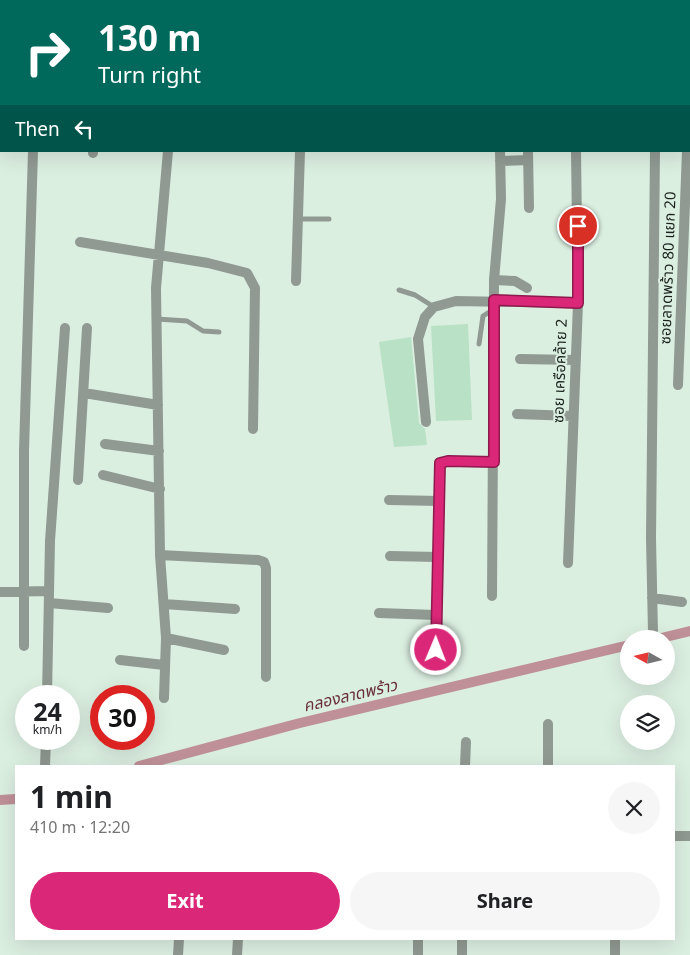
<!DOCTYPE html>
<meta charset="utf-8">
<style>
:root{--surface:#fff;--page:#f6f6f6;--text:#202124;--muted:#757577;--accent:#db2777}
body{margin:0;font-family:"Noto Sans","Noto Sans Thai",sans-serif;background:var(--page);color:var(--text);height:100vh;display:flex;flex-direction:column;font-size:19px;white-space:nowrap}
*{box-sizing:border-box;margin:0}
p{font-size:16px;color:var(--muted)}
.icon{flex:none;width:28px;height:28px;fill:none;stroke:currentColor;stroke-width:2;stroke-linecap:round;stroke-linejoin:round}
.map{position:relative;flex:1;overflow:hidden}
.drawer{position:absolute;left:15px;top:765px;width:660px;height:175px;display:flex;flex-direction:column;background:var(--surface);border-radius:0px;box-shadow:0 5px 20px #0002}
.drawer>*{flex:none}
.guide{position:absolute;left:0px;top:0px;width:690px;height:152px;box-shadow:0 5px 20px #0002;background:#00695c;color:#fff;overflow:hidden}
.needle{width:32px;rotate:278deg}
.controls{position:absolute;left:620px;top:630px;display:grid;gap:10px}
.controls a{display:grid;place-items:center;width:55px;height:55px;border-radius:50%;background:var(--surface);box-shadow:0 5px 20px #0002;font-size:25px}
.speed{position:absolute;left:15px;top:685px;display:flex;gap:10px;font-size:25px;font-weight:700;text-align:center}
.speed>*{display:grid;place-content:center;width:65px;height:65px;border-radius:50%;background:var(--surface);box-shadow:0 5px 20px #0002;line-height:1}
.speed small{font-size:12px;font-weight:400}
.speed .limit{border:8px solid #d22;background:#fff;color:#111}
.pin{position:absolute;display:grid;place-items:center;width:42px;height:42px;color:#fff;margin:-21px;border:2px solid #fff;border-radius:50%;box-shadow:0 1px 5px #0007}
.me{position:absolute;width:55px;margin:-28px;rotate:1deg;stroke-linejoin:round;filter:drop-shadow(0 0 4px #0008)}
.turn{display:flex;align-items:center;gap:18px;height:105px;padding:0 15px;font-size:22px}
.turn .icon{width:65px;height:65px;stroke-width:2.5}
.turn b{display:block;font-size:35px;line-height:42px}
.then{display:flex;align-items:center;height:48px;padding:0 15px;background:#0003;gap:10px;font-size:19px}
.round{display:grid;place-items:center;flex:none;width:52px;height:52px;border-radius:26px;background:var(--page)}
.headline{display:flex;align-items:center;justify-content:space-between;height:85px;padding:0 15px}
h1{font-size:30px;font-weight:700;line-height:38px}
.primary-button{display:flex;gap:10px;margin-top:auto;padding:10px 15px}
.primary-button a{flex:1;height:58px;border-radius:30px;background:var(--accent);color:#fff;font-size:20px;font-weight:700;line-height:58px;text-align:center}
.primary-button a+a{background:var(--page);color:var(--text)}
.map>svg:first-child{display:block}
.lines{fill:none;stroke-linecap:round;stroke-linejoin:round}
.canal{stroke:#bf9097;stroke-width:10}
.building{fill:#b8e1c5}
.service{stroke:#919993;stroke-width:5}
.minor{stroke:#919993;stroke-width:10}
.route-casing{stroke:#8e194d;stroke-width:12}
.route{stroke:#db2777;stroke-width:9}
.labels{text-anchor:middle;stroke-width:4;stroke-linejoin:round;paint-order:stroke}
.street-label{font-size:15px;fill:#1b221d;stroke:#dbefe1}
.water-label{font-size:16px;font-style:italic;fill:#692d3a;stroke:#dbefe1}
</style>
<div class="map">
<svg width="690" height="955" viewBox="0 0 690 955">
<rect width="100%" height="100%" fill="#dbefe1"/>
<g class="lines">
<path class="canal" d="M657 639 690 631
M139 766 300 723 629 645
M0 800 16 799"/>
</g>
<path class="building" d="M468 324 472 420 436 421 431 326Z
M411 337 419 423 425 429 427 445 394 447 379 342Z"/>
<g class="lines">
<path class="service" d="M298 219H329
M399 290 415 295 434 307
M157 319 187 321 203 331 219 332
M479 344 483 316 494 309"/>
<path class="minor" d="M494 0V1
M569 0V1
M35 1 36 0
M94 1V0
M182 1 183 0
M300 1V0
M634 1V0
M689 118 690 87
M93 151V153
M528 151 529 208
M500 161 528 160
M80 242 208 263 247 273 255 288 253 429
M494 280 515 281 527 288
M296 281 300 151
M520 359 576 360
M678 385 687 151
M84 393 158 405
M517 414 573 416
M426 422 418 339 425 317 434 307 456 301 578 303
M105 444 159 451
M103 475 160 489
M78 480 87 328
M389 500 440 501
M160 555 258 560 264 562 266 568V677
M390 556 438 557
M568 563 578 303 576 151
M0 592 49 591
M492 596 494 280 501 199 500 151
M652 598 682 602
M49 603 108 608
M164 604 235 609
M379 613 436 615
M653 633 651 538 655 151
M166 638 224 650
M24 646V451L33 151
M436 650 440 463 448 461 494 462
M120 660 164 665
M47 696 50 541 65 328
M164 698 166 638 160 555 156 288 168 151
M548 724V766
M45 766 46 739
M465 766 466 742
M674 836H690
M178 955 179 939
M237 955 238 939
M418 955V939
M462 955V939
M615 955V939"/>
</g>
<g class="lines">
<defs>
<path id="route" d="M436 650 440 463 448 461 494 462V300L578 303V226"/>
</defs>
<use href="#route" class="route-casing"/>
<use href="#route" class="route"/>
</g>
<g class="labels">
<g class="street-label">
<text transform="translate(668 268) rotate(-88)" y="5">ซอยลาดพร้าว 80 แยก 20</text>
<text transform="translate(560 371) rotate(-88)" y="5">ซอย เครือคล้าย 2</text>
</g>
<g class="water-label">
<text transform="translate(350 695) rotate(-13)" y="6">คลองลาดพร้าว</text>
</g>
</g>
</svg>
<div class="controls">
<a><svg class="needle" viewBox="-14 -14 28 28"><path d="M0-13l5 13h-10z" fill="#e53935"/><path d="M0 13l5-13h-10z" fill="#757577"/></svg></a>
<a><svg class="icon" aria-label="layers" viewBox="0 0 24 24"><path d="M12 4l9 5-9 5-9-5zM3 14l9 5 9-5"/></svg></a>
</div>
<div class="speed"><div>24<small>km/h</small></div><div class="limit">30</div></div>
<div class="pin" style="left:578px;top:226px;background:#d93025"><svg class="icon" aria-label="arrive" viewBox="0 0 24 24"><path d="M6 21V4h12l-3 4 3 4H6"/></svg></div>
<svg class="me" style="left:436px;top:650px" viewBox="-20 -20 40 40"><circle r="17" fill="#db2777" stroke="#fff" stroke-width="3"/><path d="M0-11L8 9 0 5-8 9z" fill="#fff"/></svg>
<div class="guide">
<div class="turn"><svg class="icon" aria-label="right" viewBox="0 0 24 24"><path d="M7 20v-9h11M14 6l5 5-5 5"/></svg><div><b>130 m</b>Turn right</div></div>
<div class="then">Then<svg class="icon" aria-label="left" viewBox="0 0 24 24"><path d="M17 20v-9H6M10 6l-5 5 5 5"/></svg></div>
</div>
<section class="drawer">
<div class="headline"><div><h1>1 min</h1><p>410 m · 12:20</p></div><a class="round"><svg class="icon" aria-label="close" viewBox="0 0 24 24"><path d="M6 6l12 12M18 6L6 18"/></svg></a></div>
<div class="primary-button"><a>Exit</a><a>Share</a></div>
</section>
</div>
